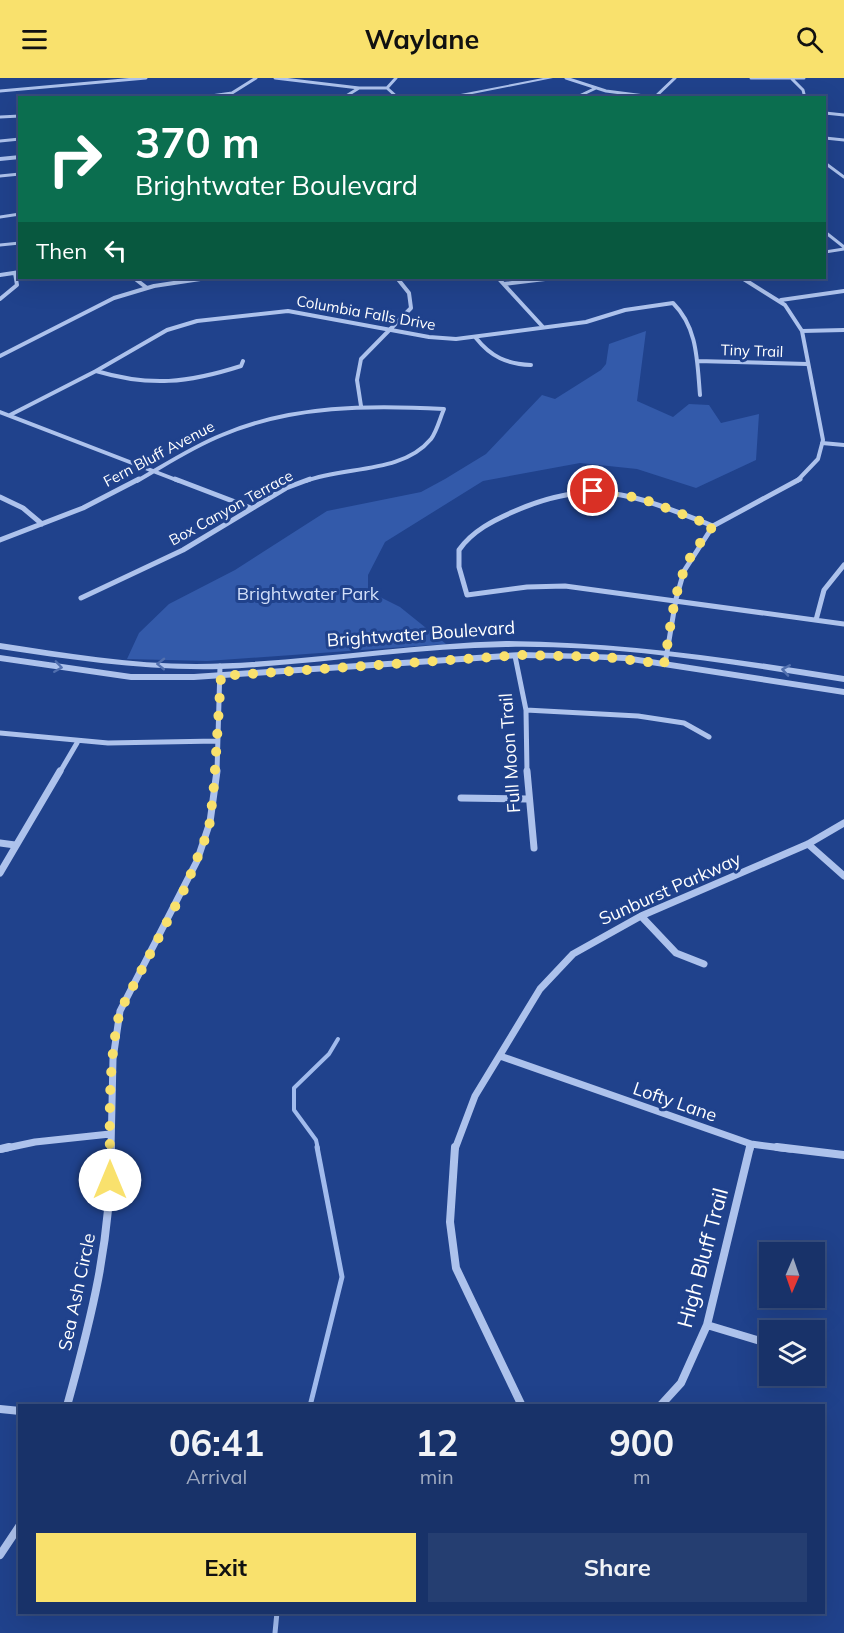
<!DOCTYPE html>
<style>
:root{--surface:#183269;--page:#253e71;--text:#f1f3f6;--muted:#9faac0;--line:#364d7d;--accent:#f9e16d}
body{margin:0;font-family:Mulish,sans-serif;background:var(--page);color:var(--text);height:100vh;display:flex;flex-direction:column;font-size:22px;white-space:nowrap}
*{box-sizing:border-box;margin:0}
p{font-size:20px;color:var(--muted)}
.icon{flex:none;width:33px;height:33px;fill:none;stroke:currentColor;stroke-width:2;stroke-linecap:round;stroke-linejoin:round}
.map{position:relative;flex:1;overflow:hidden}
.panel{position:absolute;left:18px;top:1326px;width:807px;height:210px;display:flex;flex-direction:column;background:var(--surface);border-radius:0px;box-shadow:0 6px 24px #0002,0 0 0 2px var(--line)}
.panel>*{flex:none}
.hud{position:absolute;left:18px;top:18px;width:808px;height:183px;border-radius:0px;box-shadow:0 6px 24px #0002,0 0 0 2px var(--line);background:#0b6e4f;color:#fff;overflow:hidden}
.needle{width:39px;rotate:182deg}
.fabs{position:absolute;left:759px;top:1164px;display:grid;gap:12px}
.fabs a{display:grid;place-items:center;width:66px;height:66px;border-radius:0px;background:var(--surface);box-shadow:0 6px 24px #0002,0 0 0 2px var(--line);font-size:30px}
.pin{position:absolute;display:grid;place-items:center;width:51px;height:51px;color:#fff;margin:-26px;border:3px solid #fff;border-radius:50%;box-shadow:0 2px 6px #0007}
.me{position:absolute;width:66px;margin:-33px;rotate:0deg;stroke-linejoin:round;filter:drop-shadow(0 0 4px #0008)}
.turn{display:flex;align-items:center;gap:21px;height:126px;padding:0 18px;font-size:27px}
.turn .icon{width:78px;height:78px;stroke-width:2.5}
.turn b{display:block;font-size:42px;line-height:51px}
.then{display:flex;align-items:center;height:57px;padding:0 18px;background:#0003;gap:12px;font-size:22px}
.eta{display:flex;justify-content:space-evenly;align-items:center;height:102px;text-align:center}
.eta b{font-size:36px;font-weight:700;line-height:42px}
.button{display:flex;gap:12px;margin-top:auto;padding:12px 18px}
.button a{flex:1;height:69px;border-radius:0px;background:var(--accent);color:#111;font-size:24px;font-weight:700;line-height:69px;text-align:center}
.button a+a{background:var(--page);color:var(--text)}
header{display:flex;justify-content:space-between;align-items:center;height:78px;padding:0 18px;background:var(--accent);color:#111;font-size:27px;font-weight:700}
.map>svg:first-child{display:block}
.green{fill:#335aaa}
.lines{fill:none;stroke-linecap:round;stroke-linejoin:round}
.stream-far2{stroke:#a1bbed;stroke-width:3}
.stream-far1{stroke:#a1bbed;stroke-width:4}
.stream{stroke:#a1bbed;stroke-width:5}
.minor-far4{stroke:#adc2ec;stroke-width:3}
.minor-far3{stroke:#adc2ec;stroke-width:4}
.minor-far2{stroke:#adc2ec;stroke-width:5}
.minor-far1{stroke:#adc2ec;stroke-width:7}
.minor{stroke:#adc2ec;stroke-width:8}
.tertiary{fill:#adc2ec;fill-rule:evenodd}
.oneway{stroke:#516fae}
.route{stroke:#f9e16d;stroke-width:10;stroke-dasharray:0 18}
.labels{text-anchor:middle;stroke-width:6;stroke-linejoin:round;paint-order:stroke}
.far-street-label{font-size:15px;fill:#fff;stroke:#20428c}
.park-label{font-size:18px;fill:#d2dff9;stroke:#20428c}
.street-label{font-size:18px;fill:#fff;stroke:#20428c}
.near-street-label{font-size:21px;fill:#fff;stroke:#20428c}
</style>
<header><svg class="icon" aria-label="menu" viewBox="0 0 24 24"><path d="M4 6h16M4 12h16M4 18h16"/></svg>Waylane<svg class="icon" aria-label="search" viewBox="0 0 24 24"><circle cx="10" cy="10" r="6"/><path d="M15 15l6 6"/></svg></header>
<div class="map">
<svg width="844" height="1555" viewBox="0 0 844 1555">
<rect width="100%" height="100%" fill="#20428c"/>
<path class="green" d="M646 253 637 323 673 339 689 326 709 327 721 345 759 336 756 382 696 410 637 391 580 385 483 403 385 464 368 497V513L400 529 446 566 207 583 127 581 139 555 169 526 235 492 327 433 421 414 445 401 486 376 542 317 555 321 601 292 606 286 609 266Z"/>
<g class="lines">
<path class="stream-far2" d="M242 513 266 520 289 518"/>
<path class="stream-far1" d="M318 1071 316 1062 294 1032V1010L329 976 338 961"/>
<path class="stream" d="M310 1328 342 1199 317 1069
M275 1555 277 1534"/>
<path class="minor-far4" d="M275 0 359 10H387
M396 0 387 10 398 20
M566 0 606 13 660 20
M751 0H804
M792 1 803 12 805 20
M0 13 146 0
M197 20 232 15 256 0
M343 20 359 10
M575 20 596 10
M654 20 675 0
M825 35 844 37
M0 39 20 38
M825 60 844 62
M0 63 20 61
M825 85 844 99
M0 98 20 96
M0 139 20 136
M825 154 844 169
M0 167 20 165
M825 174 844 171"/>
<path class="minor-far3" d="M0 197 20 194
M134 200 147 210
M498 200 543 249
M742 200 785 227 802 253 823 362 818 381 797 403
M504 206 545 201
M0 221 17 207 15 195
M781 222 844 213
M802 253 844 252
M476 260C491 279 507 286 531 287
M0 278 114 220 154 208 207 200
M697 283 807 286
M96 293C150 309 188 305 241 288L243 283
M361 328 357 302 361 281 411 230 409 215 397 200
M0 334 179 403
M10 337 96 293 167 252 197 243 288 233 429 259 456 261 586 244 625 232 673 225C698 250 697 283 700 317
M822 365 844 367
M137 403C165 387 192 369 222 357 292 327 370 327 444 331 440 340 437 353 431 361 402 396 345 388 306 403"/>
<path class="minor-far2" d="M175 401 251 430
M0 419 23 430 42 446
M713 448C637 418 595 398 515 433 494 442 472 453 459 472V489L467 517 527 509 565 508 844 546
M0 462 83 430 139 401
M81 520 183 472 286 410 310 401
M816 542 824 512 844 487
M515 578 526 632 527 694
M665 586 676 521 684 493 713 448 800 401
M526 632 638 638 684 645 709 659
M0 655 108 665 217 663
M60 694 77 665
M217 694 220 588"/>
<path class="minor-far1" d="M527 693 534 770
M461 720 528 721
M0 765 15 767
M808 766 844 798
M0 795 60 693
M641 838 676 875 704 886
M500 978 751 1066 790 1071
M2 1071 35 1064 110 1056
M111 1071 113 981 120 933 197 783 210 744 217 693
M455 1071 475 1018 540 911 573 876 641 838 808 766 844 745
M750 1071 751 1066"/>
<path class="minor" d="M455 1069 450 1144 456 1190 522 1328
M777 1069 844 1077
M0 1071 9 1069
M707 1247 770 1266
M67 1328C92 1238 111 1163 111 1069
M660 1328 681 1305 707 1247 750 1069
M0 1331 20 1333
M0 1477 20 1447"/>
<path class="tertiary" d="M543 0H553L452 20H440Z
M20 77V81L0 83V79Z
M506 563C620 564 732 580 844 598V604C732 586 620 567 506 569 411 570 316 587 221 591 147 593 73 582 0 571V565C65 575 130 586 196 586 299 585 402 566 506 563Z
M521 574 625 577 844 611V617L625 583 585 581 521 580 194 602H131L0 583V577L131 596H194Z"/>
</g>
<defs><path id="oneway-chevron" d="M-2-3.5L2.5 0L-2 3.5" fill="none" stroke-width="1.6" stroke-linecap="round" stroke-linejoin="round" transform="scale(1.5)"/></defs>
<g class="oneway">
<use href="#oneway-chevron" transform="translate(161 586) rotate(-179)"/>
<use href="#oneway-chevron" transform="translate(58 589) rotate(8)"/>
<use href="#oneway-chevron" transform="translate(786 592) rotate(-171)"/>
</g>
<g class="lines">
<path class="route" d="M110 1102C110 1047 107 987 120 933L186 808 205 761 210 744 214 707 221 598 521 577 605 579 664 586C671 550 673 510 691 478 697 468 706 458 713 448L640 420 593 413"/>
</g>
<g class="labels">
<g class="far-street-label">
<text transform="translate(366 235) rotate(10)" y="5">Columbia Falls Drive</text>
<text transform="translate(752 273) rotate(2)" y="5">Tiny Trail</text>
<text transform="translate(159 376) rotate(-28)" y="5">Fern Bluff Avenue</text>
<text transform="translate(231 430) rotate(-29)" y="5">Box Canyon Terrace</text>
</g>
<g class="park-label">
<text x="308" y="522">Brightwater Park</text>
</g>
<g class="street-label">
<text transform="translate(421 556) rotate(-4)" y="6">Brightwater Boulevard</text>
<text transform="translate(510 675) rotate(-94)" y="6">Full Moon Trail</text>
<text transform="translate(670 811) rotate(-24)" y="6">Sunburst Parkway</text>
<text transform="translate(675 1024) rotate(19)" y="6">Lofty Lane</text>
<text transform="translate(77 1214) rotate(-78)" y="6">Sea Ash Circle</text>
</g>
<g class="near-street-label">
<text transform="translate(703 1180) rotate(-75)" y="7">High Bluff Trail</text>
</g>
</g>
</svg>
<div class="fabs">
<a><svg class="needle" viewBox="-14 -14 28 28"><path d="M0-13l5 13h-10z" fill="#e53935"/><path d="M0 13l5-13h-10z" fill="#9faac0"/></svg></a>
<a><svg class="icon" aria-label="layers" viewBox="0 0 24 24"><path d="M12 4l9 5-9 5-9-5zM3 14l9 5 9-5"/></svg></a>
</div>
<div class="pin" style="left:593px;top:413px;background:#d93025"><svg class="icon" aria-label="arrive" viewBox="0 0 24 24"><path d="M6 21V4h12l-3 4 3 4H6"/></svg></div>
<svg class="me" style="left:110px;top:1102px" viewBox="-20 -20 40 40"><circle r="19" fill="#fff"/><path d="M0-13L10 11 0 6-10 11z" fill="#f9e16d"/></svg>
<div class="hud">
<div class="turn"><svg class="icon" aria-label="right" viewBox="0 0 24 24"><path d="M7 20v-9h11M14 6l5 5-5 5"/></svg><div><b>370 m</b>Brightwater Boulevard</div></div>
<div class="then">Then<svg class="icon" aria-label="left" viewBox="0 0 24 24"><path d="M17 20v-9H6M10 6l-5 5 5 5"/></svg></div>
</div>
<section class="panel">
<div class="eta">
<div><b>06:41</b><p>Arrival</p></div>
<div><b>12</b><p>min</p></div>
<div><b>900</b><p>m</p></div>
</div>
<div class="button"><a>Exit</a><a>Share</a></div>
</section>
</div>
